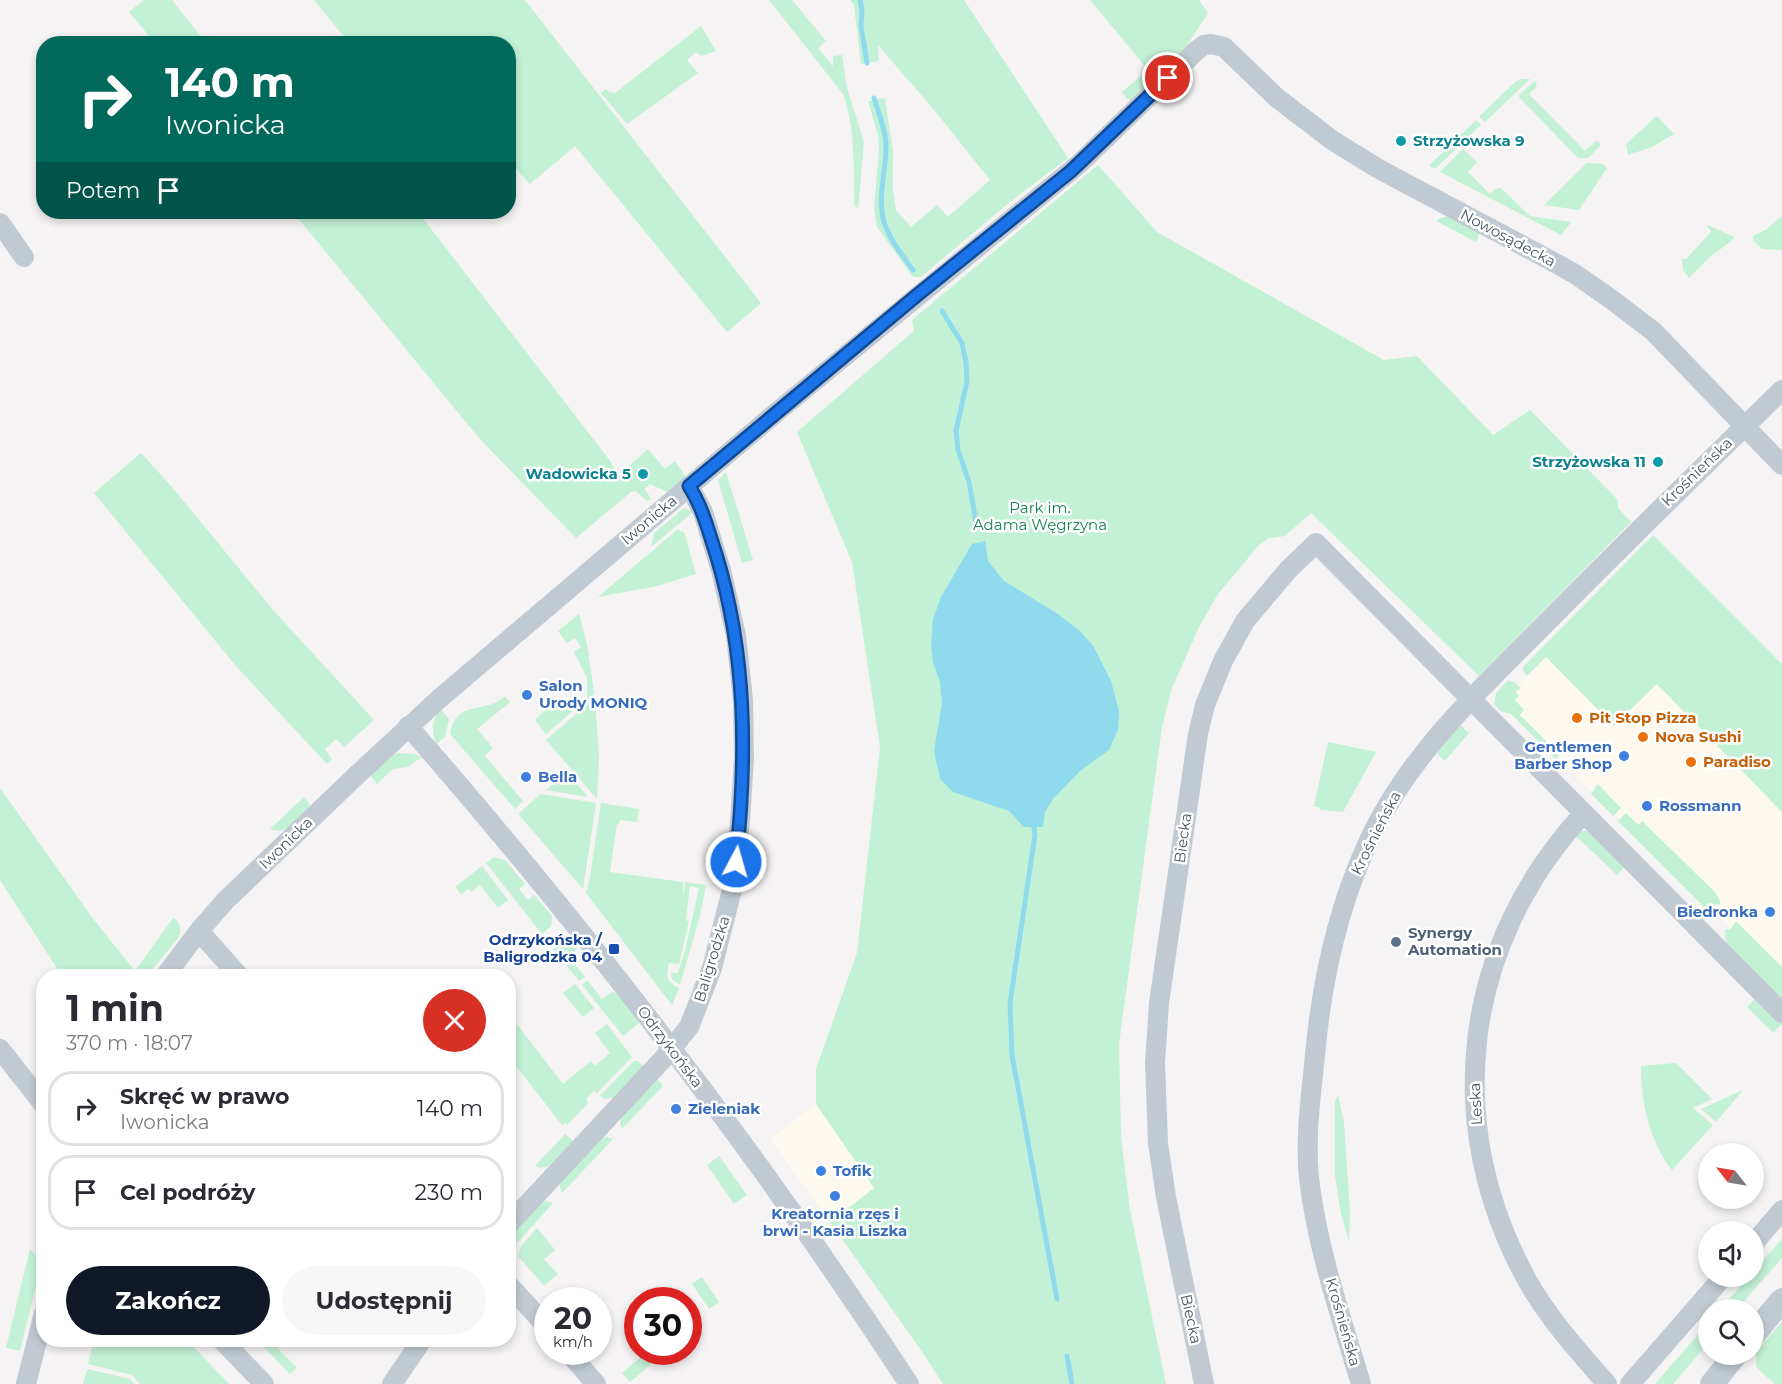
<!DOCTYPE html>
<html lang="pl">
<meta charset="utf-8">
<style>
:root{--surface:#fff;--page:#f7f7f7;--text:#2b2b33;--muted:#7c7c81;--line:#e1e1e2;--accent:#111827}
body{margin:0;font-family:Montserrat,sans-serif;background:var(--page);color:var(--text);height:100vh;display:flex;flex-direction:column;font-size:22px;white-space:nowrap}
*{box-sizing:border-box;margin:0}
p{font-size:20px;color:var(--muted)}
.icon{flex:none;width:33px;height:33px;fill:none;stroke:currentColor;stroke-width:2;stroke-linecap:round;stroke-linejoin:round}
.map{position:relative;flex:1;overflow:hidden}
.sheet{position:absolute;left:36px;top:969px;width:480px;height:378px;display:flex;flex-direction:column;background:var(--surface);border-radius:24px;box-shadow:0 3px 9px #0003}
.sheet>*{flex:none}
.top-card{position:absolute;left:36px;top:36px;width:480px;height:183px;border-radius:24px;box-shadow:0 3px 9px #0003;background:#00695c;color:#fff;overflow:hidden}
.needle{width:39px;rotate:301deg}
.fabs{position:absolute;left:1698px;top:1143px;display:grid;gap:12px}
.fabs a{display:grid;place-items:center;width:66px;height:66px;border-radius:50%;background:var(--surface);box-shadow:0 3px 9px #0003;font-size:30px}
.speed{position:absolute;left:534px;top:1287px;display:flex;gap:12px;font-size:30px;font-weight:700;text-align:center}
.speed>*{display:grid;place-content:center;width:78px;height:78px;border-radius:50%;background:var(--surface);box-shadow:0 3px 9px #0003;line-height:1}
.speed small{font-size:15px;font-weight:400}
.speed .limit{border:9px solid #d22;background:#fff;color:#111}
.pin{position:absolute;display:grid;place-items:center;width:51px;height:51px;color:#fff;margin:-26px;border:3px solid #fff;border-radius:50%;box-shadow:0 2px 6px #0007}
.me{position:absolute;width:66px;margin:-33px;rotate:6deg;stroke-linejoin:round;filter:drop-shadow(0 0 4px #0008)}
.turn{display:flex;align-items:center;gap:21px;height:126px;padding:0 30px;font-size:27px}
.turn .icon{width:78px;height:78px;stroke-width:2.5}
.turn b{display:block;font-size:42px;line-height:51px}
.then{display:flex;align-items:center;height:57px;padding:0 30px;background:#0003;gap:12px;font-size:22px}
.round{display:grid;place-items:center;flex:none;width:63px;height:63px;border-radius:32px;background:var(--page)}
.head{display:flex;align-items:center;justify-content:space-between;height:102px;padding:0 30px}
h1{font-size:36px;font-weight:700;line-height:45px}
.button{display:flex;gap:12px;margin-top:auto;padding:12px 30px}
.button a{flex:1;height:69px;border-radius:36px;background:var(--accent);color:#fff;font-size:24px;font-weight:700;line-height:69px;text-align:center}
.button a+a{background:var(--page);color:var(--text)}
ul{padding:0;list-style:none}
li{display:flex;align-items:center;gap:18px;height:75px;margin:0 12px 9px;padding:0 18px;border:3px solid var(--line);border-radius:24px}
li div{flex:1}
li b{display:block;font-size:22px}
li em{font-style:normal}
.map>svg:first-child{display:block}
.commercial{fill:#fdf9ef}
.green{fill:#c3f1d5}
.water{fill:#90daee}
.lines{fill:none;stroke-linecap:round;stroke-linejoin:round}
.stream{stroke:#90daee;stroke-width:5}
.minor{stroke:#c1cad2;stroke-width:20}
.tertiary{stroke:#c1cad2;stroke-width:24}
.route-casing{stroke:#114b97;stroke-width:15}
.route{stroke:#1a73e8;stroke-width:10}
.culture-dot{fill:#0f9aa8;stroke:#fff;stroke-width:2}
.shop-dot{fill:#3f7fe0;stroke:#fff;stroke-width:2}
.food-dot{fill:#e8710a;stroke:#fff;stroke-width:2}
.service-dot{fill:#5c6f8a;stroke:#fff;stroke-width:2}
.transit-dot{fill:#1a4fb4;stroke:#fff;stroke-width:2}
.labels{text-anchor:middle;stroke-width:5;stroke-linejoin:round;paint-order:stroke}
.culture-label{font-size:15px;font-weight:bold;fill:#0d838f;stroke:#fff;text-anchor:end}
.street-label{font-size:15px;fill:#4a5661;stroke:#fff}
.park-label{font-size:15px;fill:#17864f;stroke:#fff}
.shop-label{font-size:15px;font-weight:bold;fill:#366cbe;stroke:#fff;text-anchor:start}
.food-label{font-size:15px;font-weight:bold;fill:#c56008;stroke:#fff;text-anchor:start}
.service-label{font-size:15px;font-weight:bold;fill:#4e5e75;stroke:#fff;text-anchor:start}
.transit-label{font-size:15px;font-weight:bold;fill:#164399;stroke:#fff;text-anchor:end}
</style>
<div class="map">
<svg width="1782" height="1384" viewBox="0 0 1782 1384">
<rect width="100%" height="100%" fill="#f5f3f3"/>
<path class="commercial" d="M1546 657 1614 726 1656 684 1782 812V978L1581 781 1512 708 1517 687Z
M816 1104 875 1188 830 1222 770 1139Z"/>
<path class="green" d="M144 0H172L206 43H155L129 12Z
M314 0H525L761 303 727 332 575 146 530 184 509 161 508 44 349 43Z
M769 0H792L826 41 818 48 833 66V56L842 55 847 88 864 142 858 208 855 207 854 203C854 169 855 126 843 94Z
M850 0H964L1068 158 1010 202 921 277H913L877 227 874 208 879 150 878 135 868 101 885 98 893 151V191L896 210 911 227 937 205 948 217 990 180 935 111 878 45 879 61 861 64 854 5Z
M1090 0H1199L1208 13 1186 47 1133 100 1127 99 1122 92 1148 70Z
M701 26 716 51 701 56 696 52 687 60 698 73 627 124 601 93 606 89 609 92 615 93Z
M1522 79H1530L1485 122 1479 117 1515 82Z
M1535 81 1537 86 1529 94 1585 151 1597 140 1600 143V146L1588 158H1578L1519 97 1520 94Z
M1657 116 1674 134 1652 147 1628 155 1626 144Z
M1476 120 1481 125 1435 169 1429 166Z
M1463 149 1477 162 1468 172 1490 194 1496 189 1501 188 1530 216 1571 222 1561 235 1440 172Z
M1587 163 1603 164 1607 168 1579 210 1544 205Z
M1098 165 1157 232 1384 360 1417 356 1493 435 1530 410 1618 500V508L1631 522 1479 676 1311 513 1285 536 1269 538 1259 545 1218 594 1199 627 1172 688 1162 727 1119 1044 1121 1136 1130 1210 1166 1384H943L923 1353 830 1222 874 1188 816 1104V1069L857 953 880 747 852 562 797 432 914 331 912 320Z
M293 212H418L611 462 618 476 648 449 665 469 675 461 686 477 667 492 650 484 645 489 651 499 647 501 636 491 631 492 576 538 479 438Z
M1450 216 1480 233 1476 242 1436 221 1440 218Z
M1782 216V250L1762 249 1753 240V236L1767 229Z
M1708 225 1734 237V239L1711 256 1689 278 1683 270 1682 259H1686L1711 232 1707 226Z
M141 453 172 487 273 610 374 720 344 747 336 739 325 749 332 759 327 764 236 666 94 493Z
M726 472 753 560 742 563 718 480Z
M684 508 693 512 651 547 654 533Z
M677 530 684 532 696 574 657 586 598 597Z
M1653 535 1782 664V812L1657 684 1614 726 1546 657 1527 676 1522 668Z
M579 614 587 644 595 699 587 698V678L574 652 581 647 575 638 567 643 558 631Z
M1508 680 1514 682 1521 688 1516 692 1519 696 1515 700 1524 710 1520 715 1554 749 1559 746 1560 752 1556 759 1511 714 1500 711 1494 704 1496 693Z
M505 696 510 702 477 729 493 748 485 756 523 801 515 809 450 734C458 697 484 716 505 696Z
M561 698 573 711 546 734 535 720 552 704Z
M589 703 595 704 599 756 597 799 546 740Z
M441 709 449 719 445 737 436 744C432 731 431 720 441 709Z
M1459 724 1469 733 1445 761 1438 755 1437 751Z
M1328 742 1376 752 1343 812 1320 810V808L1314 806Z
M399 753 414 754 422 757 407 767 393 769 377 784 370 775 391 755Z
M567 772 588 797 546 790Z
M1598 784 1621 808 1613 816 1591 794Z
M0 788 94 920 135 971 173 918C181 922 181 929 179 937L147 976H62L0 880Z
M541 794 596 803 583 889 520 816 519 813Z
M304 797 309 803 310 807C298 818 287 836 270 829Z
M601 803 639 809 637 822 620 820 619 824H617L610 872 683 882V898L685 882 706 885 700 916 680 985 672 979 671 973H678L685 951 699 888 690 886 686 920 689 921 679 964 669 963C666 975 666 982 679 988L672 1005 586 893 590 877Z
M1626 813 1639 825 1642 821 1716 893 1720 901V905L1716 904 1710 913 1618 821Z
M1580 831H1588L1625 866 1617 875 1574 834Z
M494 857 505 860 525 884 519 889 528 900 534 895 552 916 551 926 542 934 486 863Z
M482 866 508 900 498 908 480 885 471 892 469 889 461 894 455 887Z
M1736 921 1782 967V1002L1728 947 1725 937 1726 929 1730 930Z
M573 939 578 941 579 946 569 957 585 977 579 981 553 949 566 940Z
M587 980 602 999 612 992 617 993 640 1022 623 1036 582 985Z
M575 984 594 1008 583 1017 563 993Z
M1756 998 1782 1024 1773 1033 1747 1007Z
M509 1014 563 1084 591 1061 595 1066 610 1053 595 1033 607 1024 632 1057 597 1093 594 1091 586 1099 588 1103 567 1125 565 1123 562 1125 509 1057Z
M634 1061H638L644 1067 616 1097 605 1099 600 1096Z
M1676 1063 1712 1099 1693 1108 1713 1125 1672 1170C1649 1141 1641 1102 1641 1066Z
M655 1077 662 1084V1087L622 1129 620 1123 622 1113Z
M1743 1090 1716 1122 1701 1109Z
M1338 1095 1344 1122 1350 1211 1349 1242 1341 1214 1335 1175V1102Z
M565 1134 572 1140V1143C561 1154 551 1173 535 1166Z
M607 1137 613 1139 562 1193 560 1187V1181L601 1138Z
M719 1156 747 1195 734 1204 707 1165Z
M547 1201 553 1203 519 1241 516 1242 509 1236 537 1203Z
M537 1228 555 1250 544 1259 558 1274 544 1286 518 1256 522 1245Z
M1782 1239V1258L1737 1309H1720L1749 1277 1754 1276V1271Z
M30 1249 42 1262 20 1351 6 1348Z
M702 1277 719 1302 709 1309 692 1284Z
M1782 1322V1384H1775L1756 1367V1352Z
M1708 1323V1343L1673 1384H1655Z
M94 1340H187L229 1384H140L132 1375 88 1364Z
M257 1340H269L297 1368 290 1374Z
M647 1352H660L650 1365 630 1382 622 1373Z
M87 1369 130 1379 134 1384H83Z"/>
<path class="water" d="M985 541 988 561 1004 581 1058 614 1080 631 1094 647 1111 681 1119 711 1118 730 1109 750 1080 771 1053 799 1045 812 1043 827H1024L1009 811 953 792 940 779 934 751 942 703 940 682 933 663 931 646 933 619 941 597 972 544Z"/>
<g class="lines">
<path class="stream" d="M860 0 862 10 861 26 867 63
M874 98C879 114 886 131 886 147 886 172 877 197 884 222 890 240 902 255 913 270
M942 311 962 343 966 362 967 381 956 431 958 450 969 482 976 522
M1033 821 1035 835 1010 1003 1012 1055 1057 1299
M1067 1356 1072 1384"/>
<path class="minor" d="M0 223 24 257
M408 726C590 934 758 1153 909 1384
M1583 814C1462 946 1441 1124 1527 1280 1548 1318 1579 1352 1607 1384
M199 931 239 976
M165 976 199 931 225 901 358 774 439 699 778 411 1079 164 1196 51 1204 45 1211 44 1224 47 1277 98 1332 140 1377 168 1546 258 1575 274 1611 299 1654 332 1782 465
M0 1049 44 1105
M508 1225 663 1059 689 1027 712 968 734 882 740 822 744 758 743 700 736 635 721 570 703 512 689 486
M1754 1243 1782 1210
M508 1284 548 1328
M222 1340 264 1384
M568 1352 596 1384
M26 1384 44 1313
M392 1384 422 1340
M1204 1384 1166 1197 1158 1143 1155 1063 1159 1003 1198 734 1205 705 1223 661 1245 621 1288 570 1316 543 1782 1013
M1361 1384C1341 1317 1317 1248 1309 1178 1305 1137 1311 1096 1315 1055 1322 978 1338 904 1372 834 1414 748 1489 681 1556 613 1630 538 1706 464 1782 390
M1630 1384 1724 1276"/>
<path class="tertiary" d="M1754 1334 1782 1300
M1712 1384 1736 1354"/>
</g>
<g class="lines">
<defs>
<path id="route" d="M736 862C747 758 747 655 716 554 708 530 703 508 689 486L916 296 1071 171 1168 78"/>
</defs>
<use href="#route" class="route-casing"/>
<use href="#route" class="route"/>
</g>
<g class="culture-dot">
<circle cx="1401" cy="141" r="6"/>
<circle cx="1658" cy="462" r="6"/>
<circle cx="643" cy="474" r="6"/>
</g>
<g class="shop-dot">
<circle cx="527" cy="695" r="6"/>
<circle cx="1624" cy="756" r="6"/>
<circle cx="526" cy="777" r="6"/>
<circle cx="1647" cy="806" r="6"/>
<circle cx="1770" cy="912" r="6"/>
<circle cx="676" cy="1109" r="6"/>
<circle cx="821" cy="1171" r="6"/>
<circle cx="835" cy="1196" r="6"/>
</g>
<g class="food-dot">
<circle cx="1577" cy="718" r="6"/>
<circle cx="1643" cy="737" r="6"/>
<circle cx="1691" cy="762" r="6"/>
</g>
<circle class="service-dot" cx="1396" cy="942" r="6"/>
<rect class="transit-dot" x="608" y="943" width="12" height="12" rx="3"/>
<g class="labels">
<g class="culture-label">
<text x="1413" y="146" text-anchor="start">Strzyżowska 9</text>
<text x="1646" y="467">Strzyżowska 11</text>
<text x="631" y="479">Wadowicka 5</text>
</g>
<g class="street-label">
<text transform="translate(1508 238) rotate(28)" y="5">Nowosądecka</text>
<text transform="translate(1697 472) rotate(-44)" y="5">Krośnieńska</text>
<text transform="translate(649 520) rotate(-40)" y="5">Iwonicka</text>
<text transform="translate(1376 833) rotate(-63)" y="5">Krośnieńska</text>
<text transform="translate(1183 838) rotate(-82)" y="5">Biecka</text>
<text transform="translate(286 843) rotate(-44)" y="5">Iwonicka</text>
<text transform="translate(712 959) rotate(-73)" y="5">Baligrodzka</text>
<text transform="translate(670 1047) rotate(53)" y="5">Odrzykońska</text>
<text transform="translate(1476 1104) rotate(-93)" y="5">Leska</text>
<text transform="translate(1191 1319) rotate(78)" y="5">Biecka</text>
<text transform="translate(1343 1322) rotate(74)" y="5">Krośnieńska</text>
</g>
<g class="park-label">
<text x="1040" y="513">Park im.<tspan x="1040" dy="17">Adama Węgrzyna</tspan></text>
</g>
<g class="shop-label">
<text x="539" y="691">Salon<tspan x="539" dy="17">Urody MONIQ</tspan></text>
<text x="1612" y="752" text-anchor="end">Gentlemen<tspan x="1612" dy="17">Barber Shop</tspan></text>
<text x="538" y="782">Bella</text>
<text x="1659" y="811">Rossmann</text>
<text x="1758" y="917" text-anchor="end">Biedronka</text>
<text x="688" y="1114">Zieleniak</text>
<text x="833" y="1176">Tofik</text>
<text x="835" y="1219" text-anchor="middle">Kreatornia rzęs i<tspan x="835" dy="17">brwi - Kasia Liszka</tspan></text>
</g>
<g class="food-label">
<text x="1589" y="723">Pit Stop Pizza</text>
<text x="1655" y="742">Nova Sushi</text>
<text x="1703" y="767">Paradiso</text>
</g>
<g class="service-label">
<text x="1408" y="938">Synergy<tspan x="1408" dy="17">Automation</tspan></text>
</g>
<g class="transit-label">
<text x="602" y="945">Odrzykońska /<tspan x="602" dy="17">Baligrodzka 04</tspan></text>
</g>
</g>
</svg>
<div class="fabs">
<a><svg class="needle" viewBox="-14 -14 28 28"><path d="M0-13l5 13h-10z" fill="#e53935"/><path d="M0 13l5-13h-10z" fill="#7c7c81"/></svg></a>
<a><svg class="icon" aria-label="sound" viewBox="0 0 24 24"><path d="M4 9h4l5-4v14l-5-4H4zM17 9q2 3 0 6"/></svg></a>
<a><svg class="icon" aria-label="search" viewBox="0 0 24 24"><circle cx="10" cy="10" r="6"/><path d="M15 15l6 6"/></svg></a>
</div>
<div class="speed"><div>20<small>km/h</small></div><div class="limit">30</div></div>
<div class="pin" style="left:1168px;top:78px;background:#d93025"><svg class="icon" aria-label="arrive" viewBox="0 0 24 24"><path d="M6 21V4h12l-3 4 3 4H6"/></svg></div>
<svg class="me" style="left:736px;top:862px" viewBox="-20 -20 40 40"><circle r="17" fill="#1a73e8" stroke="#fff" stroke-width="3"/><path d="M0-11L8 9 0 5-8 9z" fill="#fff"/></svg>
<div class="top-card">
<div class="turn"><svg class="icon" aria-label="right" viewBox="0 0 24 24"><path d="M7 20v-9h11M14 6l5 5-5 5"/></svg><div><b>140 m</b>Iwonicka</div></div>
<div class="then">Potem<svg class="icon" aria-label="arrive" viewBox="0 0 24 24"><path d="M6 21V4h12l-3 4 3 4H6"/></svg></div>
</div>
<section class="sheet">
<div class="head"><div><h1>1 min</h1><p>370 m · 18:07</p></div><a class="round" style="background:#d93025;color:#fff"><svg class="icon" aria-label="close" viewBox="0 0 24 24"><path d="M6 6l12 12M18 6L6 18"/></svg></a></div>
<ul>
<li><svg class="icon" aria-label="right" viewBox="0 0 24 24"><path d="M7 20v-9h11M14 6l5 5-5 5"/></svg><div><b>Skręć w prawo</b><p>Iwonicka</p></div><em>140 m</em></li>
<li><svg class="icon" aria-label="arrive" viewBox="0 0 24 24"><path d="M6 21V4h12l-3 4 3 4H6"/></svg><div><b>Cel podróży</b></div><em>230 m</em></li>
</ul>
<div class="button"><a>Zakończ</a><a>Udostępnij</a></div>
</section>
</div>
